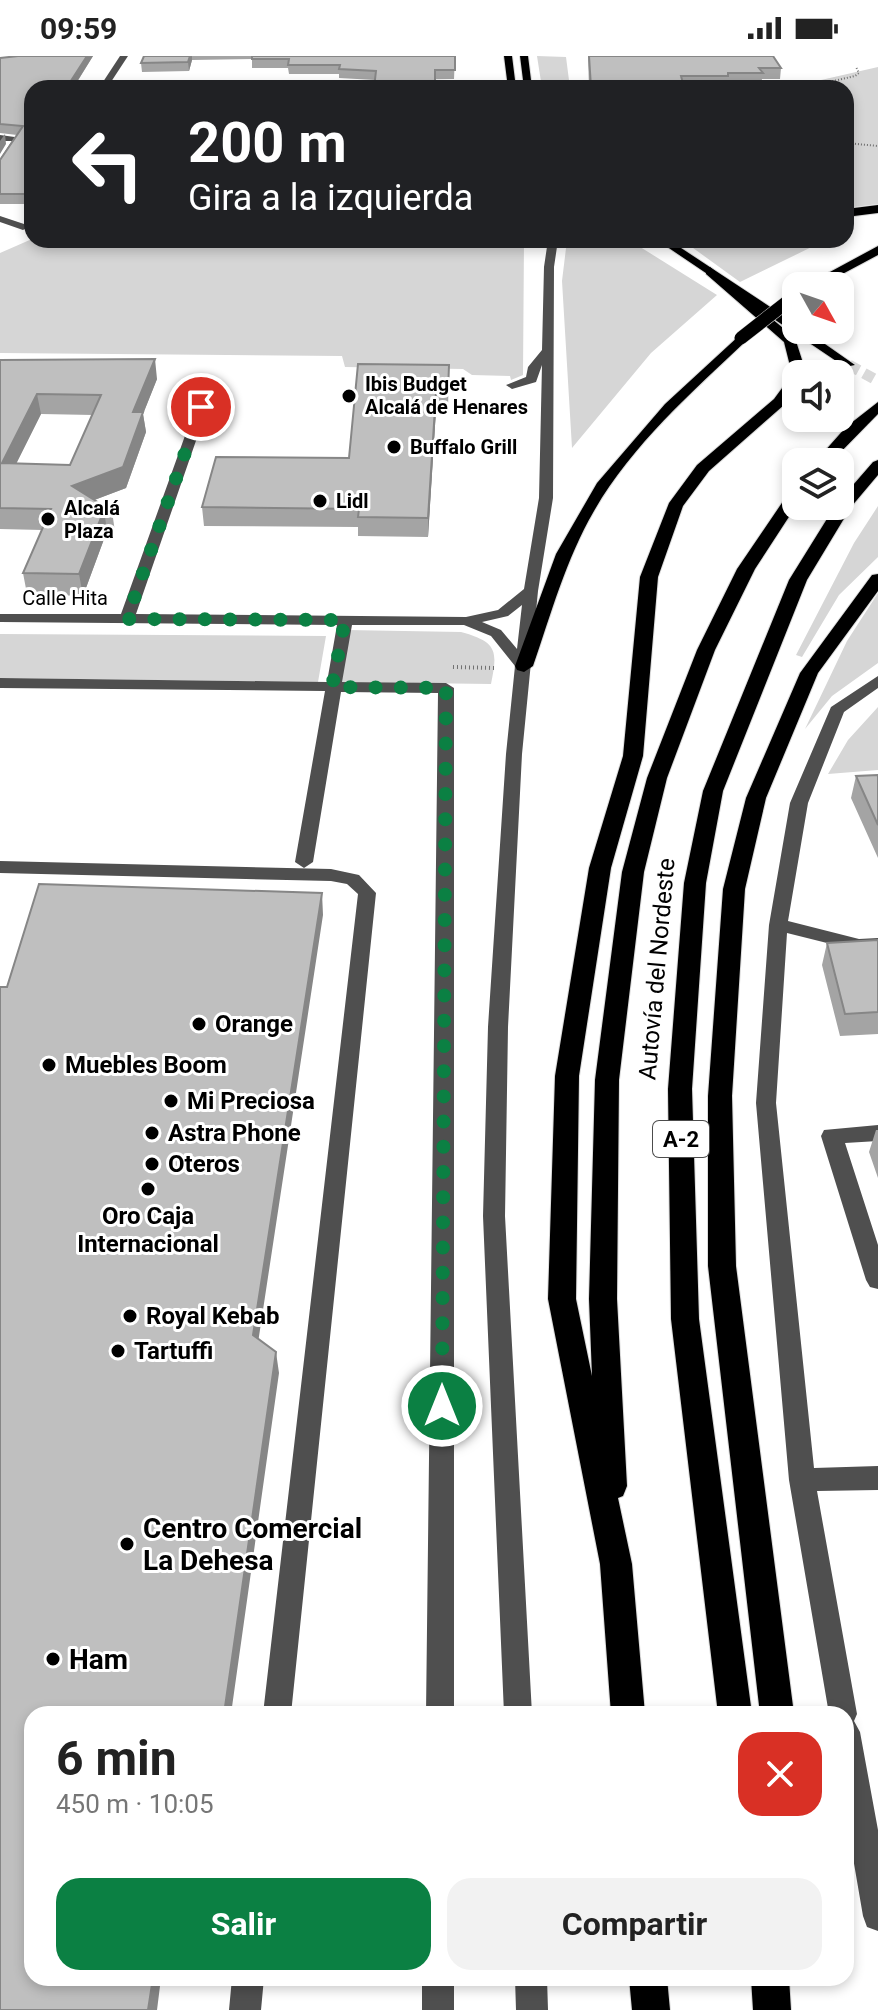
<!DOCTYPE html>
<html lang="es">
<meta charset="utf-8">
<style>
:root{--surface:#fff;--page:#f2f2f2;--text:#222;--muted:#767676;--accent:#0b8043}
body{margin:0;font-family:Roboto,sans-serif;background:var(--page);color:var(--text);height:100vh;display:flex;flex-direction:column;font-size:30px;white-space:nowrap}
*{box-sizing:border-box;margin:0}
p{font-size:26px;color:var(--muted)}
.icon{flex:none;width:44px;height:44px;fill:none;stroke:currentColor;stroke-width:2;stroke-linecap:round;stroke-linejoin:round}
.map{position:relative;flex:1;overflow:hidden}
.details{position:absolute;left:24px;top:1650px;width:830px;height:280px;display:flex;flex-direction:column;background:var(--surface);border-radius:24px;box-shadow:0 4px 12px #0003}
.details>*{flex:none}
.banner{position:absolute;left:24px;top:24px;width:830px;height:168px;border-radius:24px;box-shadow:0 4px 12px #0003;background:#202124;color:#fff;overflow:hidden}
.needle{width:52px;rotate:130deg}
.tools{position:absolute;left:782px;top:216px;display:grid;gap:16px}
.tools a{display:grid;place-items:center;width:72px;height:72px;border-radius:16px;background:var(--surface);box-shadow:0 4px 12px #0003;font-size:40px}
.pin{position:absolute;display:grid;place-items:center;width:68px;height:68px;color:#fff;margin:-34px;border:4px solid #fff;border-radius:50%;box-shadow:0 2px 8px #0007}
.me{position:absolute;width:88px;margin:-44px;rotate:0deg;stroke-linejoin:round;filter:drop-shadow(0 0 6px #0008)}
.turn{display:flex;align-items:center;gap:28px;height:168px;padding:0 32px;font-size:36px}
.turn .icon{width:104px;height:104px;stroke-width:2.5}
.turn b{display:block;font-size:56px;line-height:68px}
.round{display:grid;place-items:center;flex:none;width:84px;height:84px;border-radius:24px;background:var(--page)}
.head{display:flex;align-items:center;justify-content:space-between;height:136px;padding:0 32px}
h1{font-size:48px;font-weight:700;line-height:60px}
.button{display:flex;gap:16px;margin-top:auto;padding:16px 32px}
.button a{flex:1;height:92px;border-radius:24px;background:var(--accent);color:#fff;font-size:32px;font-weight:700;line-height:92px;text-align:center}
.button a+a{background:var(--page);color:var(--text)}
.status{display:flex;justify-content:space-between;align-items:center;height:56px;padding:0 40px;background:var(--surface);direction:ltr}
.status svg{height:22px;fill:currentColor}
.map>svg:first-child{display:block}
.green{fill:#d6d6d6}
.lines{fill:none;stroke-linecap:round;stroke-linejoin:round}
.major-tunnel{stroke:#d9d9d9;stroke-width:11;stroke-dasharray:11 6;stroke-linecap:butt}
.major-casing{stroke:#dbdbdb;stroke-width:2}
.highway-casing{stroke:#dbdbdb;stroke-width:2}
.path-far1{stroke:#717171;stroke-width:2;stroke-dasharray:1 2;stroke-linecap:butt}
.path{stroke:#717171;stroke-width:4;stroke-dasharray:1 3;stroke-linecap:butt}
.minor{fill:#4f4f4f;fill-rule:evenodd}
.major{fill:#000;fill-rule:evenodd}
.highway{fill:#000;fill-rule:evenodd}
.highway-bridge-casing{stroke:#dbdbdb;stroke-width:14;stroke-linecap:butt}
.highway-bridge{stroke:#000;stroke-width:13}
.wall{fill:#a4a4a4;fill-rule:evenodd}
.shaded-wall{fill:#868686}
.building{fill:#bfbfbf;stroke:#868686;stroke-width:2;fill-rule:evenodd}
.route{stroke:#0b8043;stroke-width:14;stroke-dasharray:0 25.2}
.poi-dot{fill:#000;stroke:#fff;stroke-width:3}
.labels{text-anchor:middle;stroke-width:6;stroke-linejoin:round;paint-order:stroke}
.far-poi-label{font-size:20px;font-weight:bold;fill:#000;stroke:#fff;text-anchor:start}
.far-street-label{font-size:20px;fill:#000;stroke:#fff}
.shield{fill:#fff;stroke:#4c4c4c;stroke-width:2}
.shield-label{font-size:22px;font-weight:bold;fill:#000}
.street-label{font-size:24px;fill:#000;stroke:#fff}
.poi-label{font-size:24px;font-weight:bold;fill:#000;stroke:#fff;text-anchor:start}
.near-poi-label{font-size:28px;font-weight:bold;fill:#000;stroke:#fff;text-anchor:start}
</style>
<div class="status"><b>09:59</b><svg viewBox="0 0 49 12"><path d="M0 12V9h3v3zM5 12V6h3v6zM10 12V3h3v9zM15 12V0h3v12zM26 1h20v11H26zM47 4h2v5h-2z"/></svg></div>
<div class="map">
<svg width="878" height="1954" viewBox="0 0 878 1954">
<rect width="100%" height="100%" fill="#fff"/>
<path class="green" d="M537 0 566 1 570 32H542Z
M878 11V148L846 152V32H786Z
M32 183 524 184 523 319 511 324 510 320 472 319 463 313 345 311 342 300 0 297V197Z
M567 184H629L717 239 651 297 572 392 562 225Z
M682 184H826L740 226Z
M878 450V501L839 539 802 601 796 599 854 487Z
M878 537V607L832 640 805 673 847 585Z
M347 574 461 576C497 586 498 594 491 628L340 626Z
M0 578 326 580 318 626 0 622Z
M878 651V714L828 718 848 684Z"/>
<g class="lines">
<path class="major-tunnel" d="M849 309 878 325"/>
<defs>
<path id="major" d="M504 0H512L516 32H508Z
M520 0H528L532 32H524Z
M657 184H669L796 268V274H805L855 309 845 311Z"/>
<path id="highway" d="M878 149V157L846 161V153Z
M878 190V199L820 230H804Z
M710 211 795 282 804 310 802 318H796V333L784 349 709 415 683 450 658 521 643 700 611 812 579 1020 576 1243 592 1320 589 1243 595 1024 622 816 647 722 697 594 737 513 790 435 796 433V450L755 513 715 594 667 722 644 816 619 1024 617 1243 627 1430 623 1440 618 1442 632 1508 645 1658H611L600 1508 548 1243 555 1020 589 812 623 700 640 521 669 447 697 409 774 343 785 328 790 310 784 286 706 218V212Z
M741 278 746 279V285C691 337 632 389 594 455 566 503 551 558 533 610L524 616 517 614 515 610 556 498 597 427 665 348Z
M878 346V358L831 406H815L846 371Z
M878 404V419L851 451 807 524 723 735 706 827 692 1033 699 1263 752 1658H718L671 1263 668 1033 684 827 703 735 789 524 835 450H840V444L873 406Z
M878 518V535L818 617 766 742 745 833 732 1040 736 1210 794 1658H760L708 1210V1040L723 833 746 742 800 617 872 519Z
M629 1922H667L670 1954H632Z
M751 1922H789L791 1954H753Z"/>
</defs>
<use href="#major" class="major-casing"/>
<use href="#highway" class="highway-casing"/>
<path class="path-far1" d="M803 32 855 20 859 17 856 11
M846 87 878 90"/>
<path class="path" d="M453 611 495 612"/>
<path class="minor" d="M120 0H128L107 32H99Z
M0 79 22 82 0 113V103L12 85H0Z
M0 160 27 169 28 171 23 174 0 166Z
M548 184H558L554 211 553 442 538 535 522 698 508 971 505 1160 532 1658H504L483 1160 488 971 506 698 515 610 491 580 464 569H352L342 626 446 627 454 632V1658H426L438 637 341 636 313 806 304 812 295 806 325 635 0 632V622L327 626 337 569 0 566V558H121L205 324 211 320 217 324 136 558 466 561 498 554 524 533 539 442 542 309 536 326 512 333 506 329 526 321 528 311 542 294 544 211ZM522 549 517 593 501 574 482 566 508 560Z
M878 620V632L844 656 808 747 788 865 859 883 878 882V894L859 895 787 877 776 1047 814 1412 878 1410V1434L817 1435 857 1658 854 1665 860 1676 878 1774V1875L867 1871 863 1860 846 1761V1658H829L789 1424 756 1047 769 869 790 747 831 651Z
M0 805 331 813 359 819 376 837 291 1658H263L358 838 347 828 331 825 0 817Z
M878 1069V1085L845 1087 878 1189V1233L870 1231 866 1224 821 1080 824 1074Z
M232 1922H264L261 1954H229Z
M422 1922H454V1954H422Z
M515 1922H547L548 1954H516Z"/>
<use href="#major" class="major"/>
<use href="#highway" class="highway"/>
<defs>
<path id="highway-bridge" d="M741 282 796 239"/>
</defs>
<use href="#highway-bridge" class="highway-bridge-casing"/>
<use href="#highway-bridge" class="highway-bridge"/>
</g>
<path class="wall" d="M0 0H93L74 31 32 32V148H0V104L17 79 0 77V2L15 0Z
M144 0H455L454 23 375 24 339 22V18H289L288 12H252V3L192 4 189 15 142 16 141 7Z
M588 0 781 12 780 23H762L761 29H727L726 31 589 32Z
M0 304 157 323 143 358 146 376 126 432 94 444 112 455 115 476 107 475 83 540 27 538 23 517 42 474 0 473ZM41 358 93 359 70 409 16 408Z
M449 309 448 354H436L428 481 358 480V471L204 470 202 451 349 402Z
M878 719V802L851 742 856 720Z
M878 884V978L840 980 822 909 827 887Z
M876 1074H878V1122L869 1096Z"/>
<path class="shaded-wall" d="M87 0H93L73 32 67 31Z
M190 0H192V4L189 15 188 6Z
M5 78 6 88 0 98V85Z
M155 303 157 323 143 358 146 376 126 432 76 451 72 430 133 356Z
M436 336V354L428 481V462Z
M37 338 41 358 6 428 2 407Z
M104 454 107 475 83 540 79 518Z
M322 837 323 859 256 1300 253 1279Z
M276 1296 279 1317 231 1658H224Z
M153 1922H161L157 1954H148Z"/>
<path class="building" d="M18 0H87L67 31H115V32H32V138H0V104L23 70 0 68V2Z
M144 0H190L188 6 141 7Z
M252 0H455V14H435V32H374L376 15 339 13 340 9H288L289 3H252Z
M589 0H773L781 12H759L763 17H728V20H681L684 31H591Z
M155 303 133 356H143L123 411 72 430 112 455 104 454 79 518 23 517 51 453 0 452V304ZM37 338 101 339 70 409 2 407Z
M358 308 449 309 448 337 436 336 428 462 358 461 359 453 202 451 216 401 349 402Z
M878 719V769L856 720Z
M39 828 322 837 253 1279 276 1296 224 1658H32V1922H153L148 1954H0V931H7Z
M878 884V956L845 958 827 887Z"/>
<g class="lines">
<path class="route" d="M201 351 127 563 345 564 332 631 446 632 442 1350"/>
</g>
<g class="poi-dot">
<circle cx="349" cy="340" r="8"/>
<circle cx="394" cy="391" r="8"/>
<circle cx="320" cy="445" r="8"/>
<circle cx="48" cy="463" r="8"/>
<circle cx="199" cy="968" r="8"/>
<circle cx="49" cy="1009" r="8"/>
<circle cx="171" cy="1045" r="8"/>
<circle cx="152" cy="1077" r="8"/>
<circle cx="152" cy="1108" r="8"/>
<circle cx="148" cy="1133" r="8"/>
<circle cx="130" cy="1260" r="8"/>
<circle cx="118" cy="1295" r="8"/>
<circle cx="127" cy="1488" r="8"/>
<circle cx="53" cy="1603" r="8"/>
</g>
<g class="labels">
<g class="far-poi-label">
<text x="365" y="335">Ibis Budget<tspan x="365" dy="23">Alcalá de Henares</tspan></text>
<text x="410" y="398">Buffalo Grill</text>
<text x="336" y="452">Lidl</text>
<text x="64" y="459">Alcalá<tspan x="64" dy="23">Plaza</tspan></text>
</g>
<g class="far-street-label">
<text x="65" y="549">Calle Hita</text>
</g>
<rect class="shield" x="653" y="1065" width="56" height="36" rx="6"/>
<g class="shield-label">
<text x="681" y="1091">A-2</text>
</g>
<g class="street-label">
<text transform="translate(657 913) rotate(-85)" y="8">Autovía del Nordeste</text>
</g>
<g class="poi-label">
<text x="215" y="976">Orange</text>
<text x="65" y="1017">Muebles Boom</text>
<text x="187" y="1053">Mi Preciosa</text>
<text x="168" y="1085">Astra Phone</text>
<text x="168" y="1116">Oteros</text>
<text x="148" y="1168" text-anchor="middle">Oro Caja<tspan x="148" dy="28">Internacional</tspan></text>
<text x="146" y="1268">Royal Kebab</text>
<text x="134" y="1303">Tartuffi</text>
</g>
<g class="near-poi-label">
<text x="143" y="1482">Centro Comercial<tspan x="143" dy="32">La Dehesa</tspan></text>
<text x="69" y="1613">Ham</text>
</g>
</g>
</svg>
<div class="tools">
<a><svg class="needle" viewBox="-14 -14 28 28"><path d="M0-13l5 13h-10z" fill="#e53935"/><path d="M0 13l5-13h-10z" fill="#767676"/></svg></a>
<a><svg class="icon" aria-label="sound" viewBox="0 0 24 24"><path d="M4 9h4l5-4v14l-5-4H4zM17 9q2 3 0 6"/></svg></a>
<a><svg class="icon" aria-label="layers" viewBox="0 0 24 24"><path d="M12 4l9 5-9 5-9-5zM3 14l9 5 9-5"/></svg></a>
</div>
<div class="pin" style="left:201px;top:351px;background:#d93025"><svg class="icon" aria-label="arrive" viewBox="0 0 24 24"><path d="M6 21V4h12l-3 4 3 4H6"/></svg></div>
<svg class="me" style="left:442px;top:1350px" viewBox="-20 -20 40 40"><circle r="17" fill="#0b8043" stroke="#fff" stroke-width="3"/><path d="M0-11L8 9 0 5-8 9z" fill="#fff"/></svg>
<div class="banner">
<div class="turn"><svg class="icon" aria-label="left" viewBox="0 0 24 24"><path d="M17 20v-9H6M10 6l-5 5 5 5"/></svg><div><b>200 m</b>Gira a la izquierda</div></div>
</div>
<section class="details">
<div class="head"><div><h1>6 min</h1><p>450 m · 10:05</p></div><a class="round" style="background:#d93025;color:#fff"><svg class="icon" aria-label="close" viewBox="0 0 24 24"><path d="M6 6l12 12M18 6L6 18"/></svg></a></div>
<div class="button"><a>Salir</a><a>Compartir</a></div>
</section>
</div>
